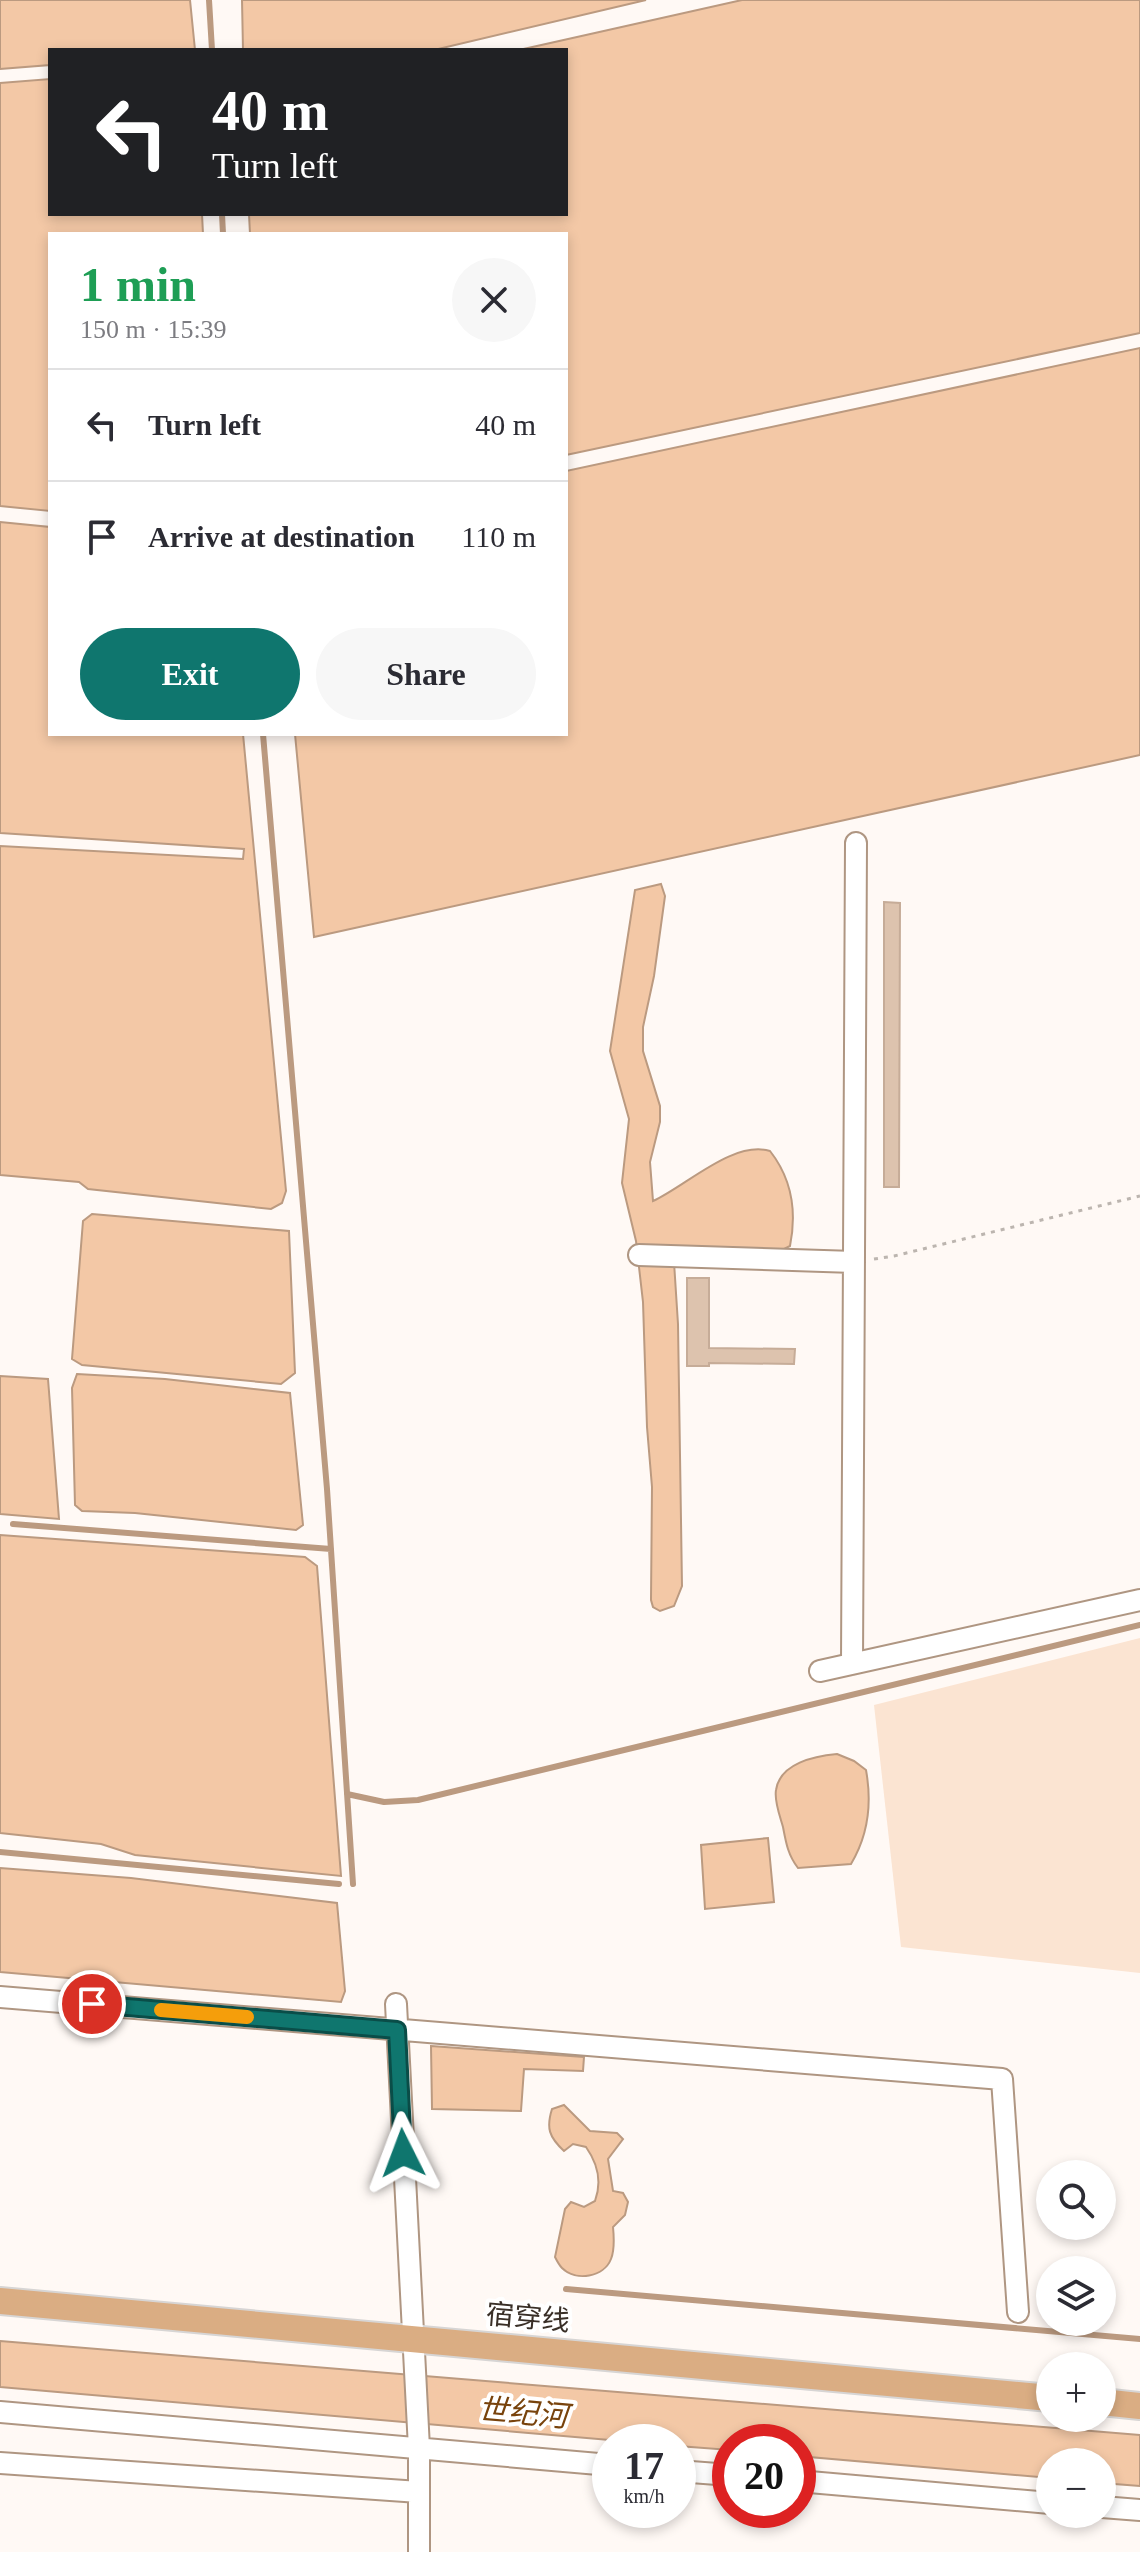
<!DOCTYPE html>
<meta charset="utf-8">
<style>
:root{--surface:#fff;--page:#f7f7f7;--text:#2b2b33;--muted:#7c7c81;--line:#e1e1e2;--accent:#0f766e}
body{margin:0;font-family:"Times New Roman","Noto Sans SC",serif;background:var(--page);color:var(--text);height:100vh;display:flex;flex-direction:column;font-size:30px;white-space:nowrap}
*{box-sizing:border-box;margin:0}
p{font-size:26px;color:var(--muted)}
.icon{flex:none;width:44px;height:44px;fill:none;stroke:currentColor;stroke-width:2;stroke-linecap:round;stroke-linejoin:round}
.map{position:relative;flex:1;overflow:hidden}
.sheet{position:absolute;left:48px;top:232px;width:520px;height:504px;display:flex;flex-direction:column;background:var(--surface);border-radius:0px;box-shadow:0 4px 12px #0003}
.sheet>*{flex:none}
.guide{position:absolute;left:48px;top:48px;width:520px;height:168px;border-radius:0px;box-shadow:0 4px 12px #0003;background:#202124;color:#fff;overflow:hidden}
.tools{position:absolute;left:1036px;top:2160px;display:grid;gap:16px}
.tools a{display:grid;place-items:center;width:80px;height:80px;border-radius:50%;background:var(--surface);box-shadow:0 4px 12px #0003;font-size:40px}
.speed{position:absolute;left:592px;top:2424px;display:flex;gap:16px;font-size:40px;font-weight:700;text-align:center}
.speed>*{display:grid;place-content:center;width:104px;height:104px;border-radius:50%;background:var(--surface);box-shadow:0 4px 12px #0003;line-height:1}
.speed small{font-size:20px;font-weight:400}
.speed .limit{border:12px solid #d22;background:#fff;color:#111}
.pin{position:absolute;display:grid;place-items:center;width:68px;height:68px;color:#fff;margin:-34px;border:4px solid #fff;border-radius:50%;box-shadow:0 2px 8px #0007}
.me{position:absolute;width:88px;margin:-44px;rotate:357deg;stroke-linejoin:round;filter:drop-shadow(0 0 6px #0008)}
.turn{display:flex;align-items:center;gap:28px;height:168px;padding:0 32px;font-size:36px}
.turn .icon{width:104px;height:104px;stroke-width:2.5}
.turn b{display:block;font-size:56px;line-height:68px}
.round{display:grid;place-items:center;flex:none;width:84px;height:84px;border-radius:42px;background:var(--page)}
.overview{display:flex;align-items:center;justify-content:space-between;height:136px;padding:0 32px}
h1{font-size:48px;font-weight:600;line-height:60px;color:#1e9e55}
.button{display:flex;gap:16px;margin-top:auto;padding:16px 32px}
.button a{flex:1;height:92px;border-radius:48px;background:var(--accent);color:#fff;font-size:32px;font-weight:600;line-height:92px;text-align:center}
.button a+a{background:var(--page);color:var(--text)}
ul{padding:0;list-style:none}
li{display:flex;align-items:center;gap:24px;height:112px;padding:0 32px;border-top:2px solid var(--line)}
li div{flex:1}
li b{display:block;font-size:30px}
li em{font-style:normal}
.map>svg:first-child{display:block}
.green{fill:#fbe4d2}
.water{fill:#f3c8a6;stroke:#bb9a80;stroke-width:2}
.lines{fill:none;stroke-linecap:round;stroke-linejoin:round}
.stream{stroke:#bb9a80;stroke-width:6}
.building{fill:#ddc3ae;stroke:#c6ac98;stroke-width:2}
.minor-casing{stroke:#af9682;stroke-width:24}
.major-casing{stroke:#d7d5d4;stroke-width:30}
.path{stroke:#bcb5af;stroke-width:3;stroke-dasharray:4 6;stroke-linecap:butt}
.minor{stroke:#fff;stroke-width:20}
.major{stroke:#daad83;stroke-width:26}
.route-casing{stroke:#0a4d48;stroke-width:20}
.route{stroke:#0f766e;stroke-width:14}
.slow{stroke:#f59e0b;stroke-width:14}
.labels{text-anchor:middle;stroke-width:8;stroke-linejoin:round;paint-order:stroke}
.street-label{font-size:28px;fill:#392f27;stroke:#fff}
.water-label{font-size:30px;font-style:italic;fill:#78430c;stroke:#fff}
</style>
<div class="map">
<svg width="1140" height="2552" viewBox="0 0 1140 2552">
<rect width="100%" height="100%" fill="#fff9f5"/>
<path class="green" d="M1140 1638V1973L901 1947 874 1705Z"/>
<path class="water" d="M0 0H190L195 50H50V65L0 69Z
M242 0H646L434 50H243Z
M742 0H1140V333L566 455V234H250L249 214H566V50H519Z
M50 79V214H202L203 234H50V511L0 506V83Z
M1140 348V755L314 937 295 734H566V471Z
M0 522 50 527V734H243L286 1191 282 1203 271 1209 88 1189 79 1182 0 1175V846L243 859 244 849 0 833Z
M661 884 665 896 654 976 643 1027V1051L660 1106V1122L650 1162 653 1201C686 1186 733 1140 770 1151 792 1179 797 1211 790 1246L784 1249 674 1262 678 1324 682 1586 674 1606 660 1611 653 1607 651 1600 652 1487 647 1427 643 1302 636 1241 622 1183 629 1119 610 1051 635 890Z
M92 1214 289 1231 295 1373 281 1384 82 1365 72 1359 83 1221Z
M77 1374 165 1379 290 1393 303 1525 296 1530 135 1513 82 1511 75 1505 72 1388Z
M0 1376 48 1379 59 1519 0 1514Z
M0 1535 305 1557 317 1566 341 1876 135 1855 101 1844 0 1833Z
M837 1754 854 1761 866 1770C872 1803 869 1834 851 1864L798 1868C788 1855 786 1843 783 1827 780 1816 774 1801 776 1790 780 1763 815 1756 837 1754Z
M768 1838 774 1902 705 1909 701 1845Z
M0 1868 131 1878 337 1903 345 1991 341 2002 0 1972Z
M431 2046 584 2057 583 2071 524 2069 521 2111 432 2109Z
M564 2105 590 2131 617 2133 623 2139 608 2159 613 2191 623 2193 628 2202 625 2215 613 2227C614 2237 615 2249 611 2259 604 2277 576 2282 562 2268 559 2265 557 2261 555 2257L565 2209 571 2202 584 2207 595 2201C602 2182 598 2164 586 2147L573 2144 564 2151C549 2137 546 2128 552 2109Z
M0 2341 1140 2435V2486L1102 2483V2462H1050V2478L798 2456V2442H730V2450L678 2446V2442H633L0 2387Z"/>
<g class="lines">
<path class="stream" d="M209 0 212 50
M222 214 223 234
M263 734 327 1489 353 1884
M13 1524 331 1549
M347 1794 384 1802 418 1800 1140 1625
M0 1852 339 1884
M566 2289 1140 2339"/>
</g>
<path class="building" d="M884 902 900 903 899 1187H884Z
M687 1278H709V1348L795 1349 794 1364 709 1363V1366H687Z"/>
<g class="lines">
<defs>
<path id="minor" d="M639 1255 854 1262
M852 1664 856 843
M820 1671 1140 1600
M0 1997 1002 2079 1018 2312
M396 2004 419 2448V2552
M0 2412 610 2465
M0 2463 419 2492
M678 2471 730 2475
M798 2481 1050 2503
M1102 2507 1140 2510"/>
<path id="major" d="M0 2301 1050 2398
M1102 2402 1140 2406"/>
</defs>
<use href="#minor" class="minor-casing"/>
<use href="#major" class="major-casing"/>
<path class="path" d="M874 1259 894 1256 1140 1196"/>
<use href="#minor" class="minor"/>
<use href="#major" class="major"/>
</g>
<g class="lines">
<defs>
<path id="route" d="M92 2004 397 2030 403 2153"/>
</defs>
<use href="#route" class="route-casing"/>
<use href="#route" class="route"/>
<path class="slow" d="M161 2010 247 2017"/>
</g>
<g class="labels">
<g class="street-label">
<text transform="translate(528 2317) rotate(5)" y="10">宿穿线</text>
</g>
<g class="water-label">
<text transform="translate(523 2413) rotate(5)" y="10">世纪河</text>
</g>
</g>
</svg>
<div class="tools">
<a><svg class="icon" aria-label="search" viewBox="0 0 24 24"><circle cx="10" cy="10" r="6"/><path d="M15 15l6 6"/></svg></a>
<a><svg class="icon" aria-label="layers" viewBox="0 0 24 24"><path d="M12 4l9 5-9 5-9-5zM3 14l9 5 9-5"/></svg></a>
<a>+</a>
<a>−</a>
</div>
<div class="speed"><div>17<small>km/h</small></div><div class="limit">20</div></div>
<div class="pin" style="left:92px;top:2004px;background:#d93025"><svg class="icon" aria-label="arrive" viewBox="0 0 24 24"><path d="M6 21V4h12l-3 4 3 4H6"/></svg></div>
<svg class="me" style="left:403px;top:2153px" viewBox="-20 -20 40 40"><path d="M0-17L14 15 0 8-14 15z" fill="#0f766e" stroke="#fff" stroke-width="4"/></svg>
<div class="guide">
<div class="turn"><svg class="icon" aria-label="left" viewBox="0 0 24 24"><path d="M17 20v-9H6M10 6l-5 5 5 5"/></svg><div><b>40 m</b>Turn left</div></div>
</div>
<section class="sheet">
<div class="overview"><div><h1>1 min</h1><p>150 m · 15:39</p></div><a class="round"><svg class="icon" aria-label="close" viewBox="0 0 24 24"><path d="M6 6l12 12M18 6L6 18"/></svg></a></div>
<ul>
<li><svg class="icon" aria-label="left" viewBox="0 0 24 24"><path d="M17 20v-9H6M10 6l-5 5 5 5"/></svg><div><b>Turn left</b></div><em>40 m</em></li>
<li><svg class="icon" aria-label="arrive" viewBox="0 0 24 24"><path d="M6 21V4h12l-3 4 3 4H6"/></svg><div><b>Arrive at destination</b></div><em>110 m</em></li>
</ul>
<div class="button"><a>Exit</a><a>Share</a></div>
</section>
</div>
